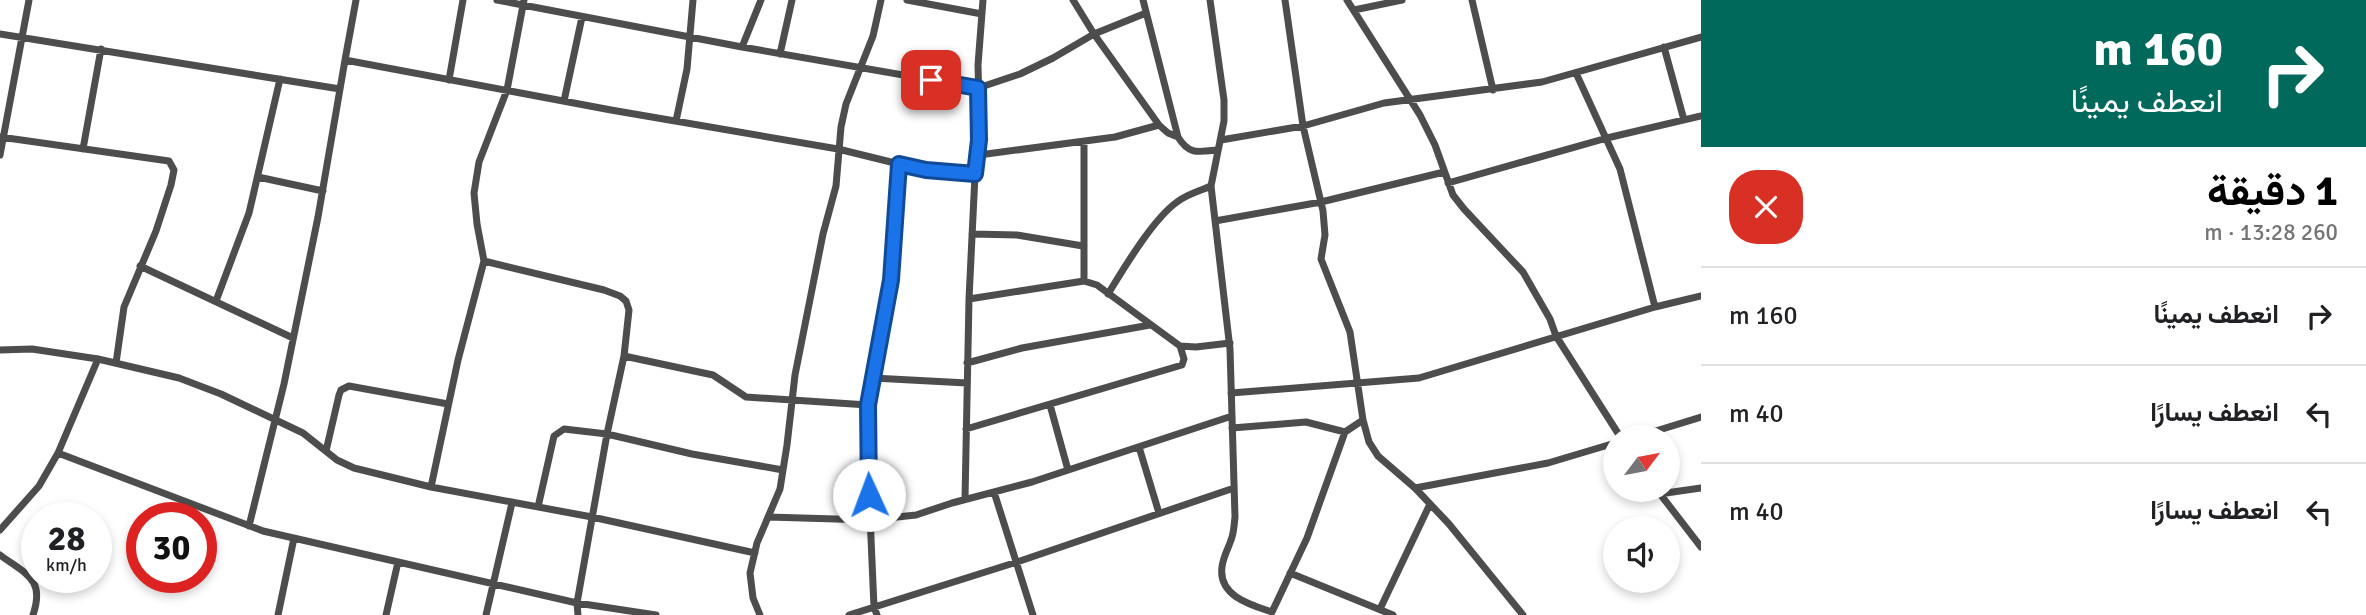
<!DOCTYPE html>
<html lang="ar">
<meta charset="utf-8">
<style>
:root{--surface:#fff;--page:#f6f6f6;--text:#202124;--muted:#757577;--line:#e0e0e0;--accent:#000}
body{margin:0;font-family:Signika,Vazirmatn,sans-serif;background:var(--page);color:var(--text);direction:rtl;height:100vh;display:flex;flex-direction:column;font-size:26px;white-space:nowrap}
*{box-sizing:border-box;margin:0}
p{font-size:23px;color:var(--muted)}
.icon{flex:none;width:38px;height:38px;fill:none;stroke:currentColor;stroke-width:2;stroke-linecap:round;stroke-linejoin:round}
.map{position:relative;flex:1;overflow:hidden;direction:ltr}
.sheet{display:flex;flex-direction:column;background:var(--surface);width:665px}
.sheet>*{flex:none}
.guide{background:#00695c;color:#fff;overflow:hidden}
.needle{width:46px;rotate:58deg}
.controls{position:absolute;left:1603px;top:425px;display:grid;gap:14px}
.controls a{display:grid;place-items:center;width:77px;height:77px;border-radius:50%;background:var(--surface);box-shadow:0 4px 10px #0003;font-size:35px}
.speed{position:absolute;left:21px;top:502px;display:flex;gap:14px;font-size:35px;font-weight:700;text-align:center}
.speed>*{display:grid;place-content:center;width:91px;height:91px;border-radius:50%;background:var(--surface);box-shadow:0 4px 10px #0003;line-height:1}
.speed small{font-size:18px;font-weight:400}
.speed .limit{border:10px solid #d22;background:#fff;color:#111}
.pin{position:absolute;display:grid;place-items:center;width:60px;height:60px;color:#fff;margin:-30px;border-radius:14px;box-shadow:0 4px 10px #0006}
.me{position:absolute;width:77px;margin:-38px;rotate:358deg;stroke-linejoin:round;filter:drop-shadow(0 0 5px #0008)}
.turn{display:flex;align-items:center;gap:24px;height:147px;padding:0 28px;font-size:32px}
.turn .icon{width:91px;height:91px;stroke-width:2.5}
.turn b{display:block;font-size:49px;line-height:60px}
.round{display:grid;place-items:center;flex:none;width:74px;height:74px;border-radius:28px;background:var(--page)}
.overview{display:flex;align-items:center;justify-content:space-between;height:119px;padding:0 28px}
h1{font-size:42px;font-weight:700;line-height:52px;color:var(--accent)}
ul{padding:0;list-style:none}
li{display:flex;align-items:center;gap:21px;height:98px;padding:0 28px;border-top:2px solid var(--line)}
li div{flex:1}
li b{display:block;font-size:26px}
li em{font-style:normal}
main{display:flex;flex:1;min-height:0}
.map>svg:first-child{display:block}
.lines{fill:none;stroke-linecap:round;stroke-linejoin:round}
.street{stroke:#4d4d4d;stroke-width:7}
.route-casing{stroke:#114b97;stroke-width:18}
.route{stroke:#1a73e8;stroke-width:12}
</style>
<main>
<section class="sheet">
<div class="guide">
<div class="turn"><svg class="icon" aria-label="right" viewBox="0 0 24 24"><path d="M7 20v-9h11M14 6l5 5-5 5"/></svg><div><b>160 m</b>انعطف يمينًا</div></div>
</div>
<div class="overview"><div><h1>1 دقيقة</h1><p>260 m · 13:28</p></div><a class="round" style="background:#d93025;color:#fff"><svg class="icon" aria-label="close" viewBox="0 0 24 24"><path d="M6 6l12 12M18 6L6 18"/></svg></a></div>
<ul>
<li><svg class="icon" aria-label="right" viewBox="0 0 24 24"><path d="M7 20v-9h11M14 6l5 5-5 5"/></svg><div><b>انعطف يمينًا</b></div><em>160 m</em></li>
<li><svg class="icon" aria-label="left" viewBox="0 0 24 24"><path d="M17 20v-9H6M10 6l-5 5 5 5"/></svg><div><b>انعطف يسارًا</b></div><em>40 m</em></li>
<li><svg class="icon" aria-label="left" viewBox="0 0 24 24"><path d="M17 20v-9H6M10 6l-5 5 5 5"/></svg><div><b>انعطف يسارًا</b></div><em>40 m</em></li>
</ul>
</section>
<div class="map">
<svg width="1701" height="615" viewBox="0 0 1701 615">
<rect width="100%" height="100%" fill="#fff"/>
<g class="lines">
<path class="street" d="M356 0 345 60 611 110 838 149 899 164 891 280 868 405 867 447 874 607 877 615
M497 0 742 47 978 88 1020 74 1053 58 1094 34 1146 13
M524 0 507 90 479 162 474 193 477 224 484 261 458 360 431 487 592 517 755 553
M907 0 982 14
M1073 0 1094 34 1159 125 1168 133 1178 137
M1143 0 1178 137C1189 155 1198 152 1217 150
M1210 0 1224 100V121L1211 186 1230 349 1235 517C1234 525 1234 533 1231 540 1228 549 1223 557 1222 567 1218 596 1251 605 1272 612L1307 538 1345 432 1363 420
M1285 0 1303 126 1323 211 1325 235 1321 259 1350 332 1363 420 1369 442 1378 456 1415 488 1449 524 1523 615
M1347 0 1420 115 1435 145 1453 195 1464 209 1523 272 1550 319 1556 336 1621 438
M1472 0 1493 90
M1354 10 1402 0
M0 34 340 89
M742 47 761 0
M1664 47 1684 120
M780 54 792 0
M449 80 463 0
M564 101 582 17
M676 121 687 69 693 0
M0 137 169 161 174 170 171 185 156 231 124 307 116 363
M1221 140 1303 126 1384 103 1542 82 1701 37
M1084 142V281L1097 285 1180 346 1196 347 1230 343
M83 149 101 49
M0 155 29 0
M979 155 1115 137 1159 125
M899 164 926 170 975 175 980 140 978 65 983 0
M258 177 323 191
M1448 183 1607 138 1701 116
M1215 221 1321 202 1444 172
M972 234 1017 235 1083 246
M484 261 604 290 620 296 626 301 629 310 624 356 607 434 577 603 578 615
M140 266 293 338
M1108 294C1124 268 1153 219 1177 202 1187 194 1200 191 1211 186
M969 299 975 175
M216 301 249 213 280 79
M1655 307 1701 296
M0 350 32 349 98 359 179 378 221 394 303 433 337 460 354 468 431 487
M624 356 713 375 746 397 868 405
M967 363 1022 348 1150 325
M873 378 967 383
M1231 393 1419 378 1655 307 1620 169 1576 73
M1050 405 1068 470
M1232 428 1306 422 1345 432
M966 429 1182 365 1184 359 1180 346
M1633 438 1701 417
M1139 447 1159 513
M326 451 339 395 341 390 349 386 448 404
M58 453 263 531 577 603 656 615
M1415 488 1548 463 1615 443
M1657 490 1701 547
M994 492 1033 615
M1659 494 1701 488
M965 499 969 299 1084 281
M538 507 554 436 564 429 607 434 692 454 783 470
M768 517 869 520 916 515 952 503 1032 482 1232 416
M249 526 284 384 318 217 345 60
M0 530 39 486 58 453 98 359
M0 555C27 575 45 579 33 615
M1290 573 1393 615
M1380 609 1430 504
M278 615 294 538
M386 615 398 562
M486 615 512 503
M760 615 753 598 750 573 757 543 780 489 787 445 795 375 823 234 836 186 841 127 846 104 873 36 881 0
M849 615 1017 562 1234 488"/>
</g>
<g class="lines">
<defs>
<path id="route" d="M869 495 868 405 891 280 899 164 926 170 975 174 979 140 978 88 931 80"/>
</defs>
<use href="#route" class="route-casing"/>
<use href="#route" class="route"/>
</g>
</svg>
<div class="controls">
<a><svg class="needle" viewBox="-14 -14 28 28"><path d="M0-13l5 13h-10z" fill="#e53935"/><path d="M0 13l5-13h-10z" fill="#757577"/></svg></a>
<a><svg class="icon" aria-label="sound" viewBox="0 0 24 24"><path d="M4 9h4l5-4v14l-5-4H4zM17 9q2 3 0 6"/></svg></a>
</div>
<div class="speed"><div>28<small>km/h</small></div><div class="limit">30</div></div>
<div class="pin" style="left:931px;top:80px;background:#d93025"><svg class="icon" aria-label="arrive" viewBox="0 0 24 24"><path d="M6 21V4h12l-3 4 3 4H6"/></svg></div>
<svg class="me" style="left:869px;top:495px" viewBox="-20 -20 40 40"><circle r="19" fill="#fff"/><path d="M0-13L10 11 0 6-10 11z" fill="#1a73e8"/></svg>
</div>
</main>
